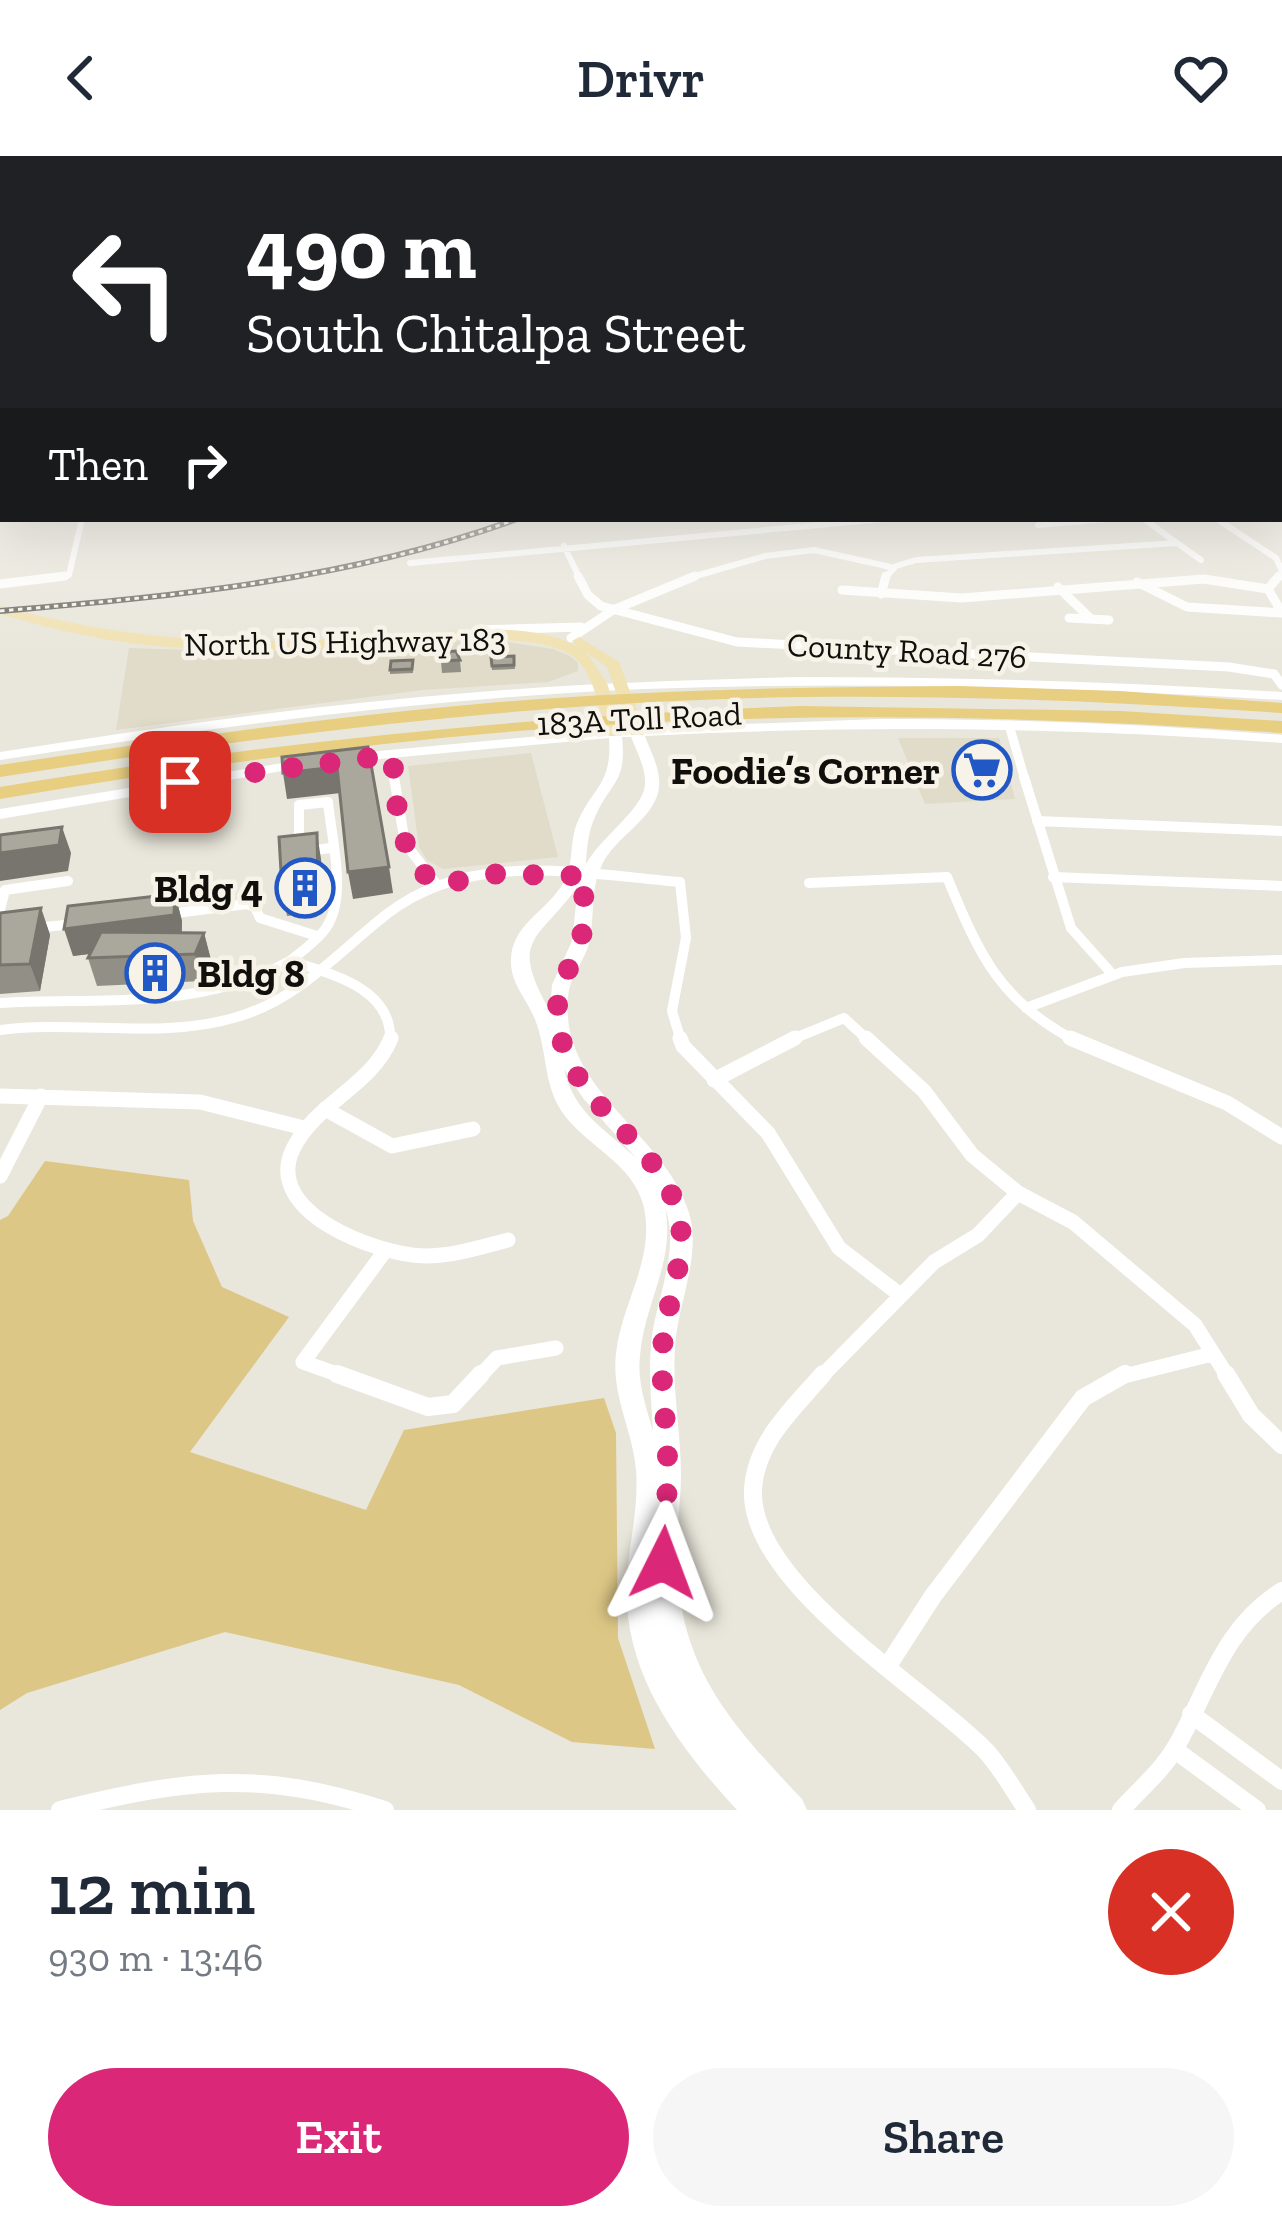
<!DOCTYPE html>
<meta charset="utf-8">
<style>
:root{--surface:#fff;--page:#f6f6f7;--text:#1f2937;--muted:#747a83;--accent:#db2777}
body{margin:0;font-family:"Zilla Slab",serif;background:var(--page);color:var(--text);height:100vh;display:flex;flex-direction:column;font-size:45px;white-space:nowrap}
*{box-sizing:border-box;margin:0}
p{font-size:39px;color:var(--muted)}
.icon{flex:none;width:66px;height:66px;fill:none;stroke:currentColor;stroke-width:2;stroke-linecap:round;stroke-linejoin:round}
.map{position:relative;height:1654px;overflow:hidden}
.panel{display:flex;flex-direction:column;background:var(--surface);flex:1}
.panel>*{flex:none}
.hud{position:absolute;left:0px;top:0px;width:1284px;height:366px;box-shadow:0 12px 48px #0002;background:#202124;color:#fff;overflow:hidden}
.pin{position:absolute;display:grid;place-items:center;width:102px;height:102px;color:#fff;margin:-51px;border-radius:24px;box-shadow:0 6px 18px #0006}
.me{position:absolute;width:132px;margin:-66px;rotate:3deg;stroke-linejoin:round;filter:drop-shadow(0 0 9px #0008)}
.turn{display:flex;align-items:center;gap:42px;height:252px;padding:0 48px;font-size:54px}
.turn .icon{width:156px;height:156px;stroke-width:2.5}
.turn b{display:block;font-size:84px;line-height:102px}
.then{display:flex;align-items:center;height:114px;padding:0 48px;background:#0003;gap:24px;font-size:45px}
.round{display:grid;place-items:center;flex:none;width:126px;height:126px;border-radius:63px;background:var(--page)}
.headline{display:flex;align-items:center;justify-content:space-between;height:204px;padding:0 48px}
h1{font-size:72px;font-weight:600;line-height:90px}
.action{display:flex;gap:24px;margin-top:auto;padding:24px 48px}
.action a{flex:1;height:138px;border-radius:72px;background:var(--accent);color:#fff;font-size:48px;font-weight:600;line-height:138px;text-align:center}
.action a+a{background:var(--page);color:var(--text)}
header{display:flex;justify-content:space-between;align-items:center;height:156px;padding:0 48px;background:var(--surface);font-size:54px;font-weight:600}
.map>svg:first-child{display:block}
.built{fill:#e1dbc9}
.green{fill:#ddc786}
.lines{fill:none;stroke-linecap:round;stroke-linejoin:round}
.street-far4{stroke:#fff;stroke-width:6}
.street-far3{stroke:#fff;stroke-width:9}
.street-far2{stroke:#fff;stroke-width:10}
.street-far1{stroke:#fff;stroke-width:15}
.street{stroke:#fff;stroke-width:18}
.secondary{fill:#fff;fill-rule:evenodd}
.primary{fill:#f1e2b3;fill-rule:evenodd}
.highway{fill:#e8ce81;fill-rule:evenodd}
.rail-casing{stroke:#6b6962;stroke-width:6}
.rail{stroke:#f7f3e8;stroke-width:3;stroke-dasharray:4.5;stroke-linecap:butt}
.wall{fill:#929086}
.shaded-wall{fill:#77756d}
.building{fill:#aaa79c;stroke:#77756d;stroke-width:3}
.route{stroke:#db2777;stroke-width:21;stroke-dasharray:0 37.8}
.labels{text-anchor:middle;stroke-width:9;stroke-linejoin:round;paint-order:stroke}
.far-street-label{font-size:33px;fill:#100f0b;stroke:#f7f3e8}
.poi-label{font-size:39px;font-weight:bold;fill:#100f0b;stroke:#f7f3e8;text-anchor:end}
</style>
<header><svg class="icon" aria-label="back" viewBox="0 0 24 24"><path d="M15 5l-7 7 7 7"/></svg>Drivr<svg class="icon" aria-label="heart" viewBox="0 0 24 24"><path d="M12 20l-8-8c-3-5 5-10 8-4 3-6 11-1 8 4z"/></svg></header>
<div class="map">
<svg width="1282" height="1654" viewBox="0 0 1282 1654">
<rect width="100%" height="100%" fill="#e9e6db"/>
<path class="built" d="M486 483 553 493 570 500 578 507V515L548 526 422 534 116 574 129 492 249 496Z
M898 582H999L1015 643 925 648Z
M531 597 558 701 443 713 427 704 419 691 408 610Z"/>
<path class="green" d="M45 1005 189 1024 193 1065 222 1131 289 1161 190 1296 366 1354 404 1274 604 1242 616 1277 618 1482 655 1593 572 1586 459 1529 225 1476 27 1537 0 1554V1064L8 1060Z"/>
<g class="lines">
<path class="street-far4" d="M1217 363 1276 402 1282 415
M1038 369 1107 363
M1177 387 1201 404
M564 390 580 423
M410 407 884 363
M42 423 69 419 82 363
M685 423 765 400 814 394 891 411
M884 423 896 410 916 404 1177 387 1144 363
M1277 423 1282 416"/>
<path class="street-far3" d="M578 420 588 439 601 450 737 486 1229 511 1274 518 1282 529
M1279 420 1268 433 1282 457
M1137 426 1187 451 1282 457
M0 428 65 420
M1058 431 1091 463
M842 434 962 442 1204 423 1268 433
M881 438 886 420
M1069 462 1109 464
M478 474 581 471
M571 482 613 454 695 420
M1009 569 1025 624
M392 599 394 624"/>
<path class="street-far2" d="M394 621 405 687 437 729
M1024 621 1071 772 1113 819
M1037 665 1282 675
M331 692 299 696V649L328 646C331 681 348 740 326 772 317 785 302 795 290 805 331 818 393 832 390 885
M1053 721 1282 730
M809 727 947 721C979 798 999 845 1076 885
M0 754 5 734 68 725
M168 758 247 748 255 751 260 762 317 780
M0 775 76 768
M0 847C100 841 199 855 290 805
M1026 852 1122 816 1184 807 1282 804
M0 874C78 864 161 884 237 861 299 843 338 796 387 758 470 693 583 718 680 726L686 782 672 855 681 885
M788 885 844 862 869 885"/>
<path class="street-far1" d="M391 882C372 930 315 947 293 993 262 1057 378 1099 425 1100 453 1100 481 1091 508 1084
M680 882 683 890 768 977 839 1092 899 1138
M866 882 924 935 972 999 1018 1037 1073 1066 1195 1169 1228 1221
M1070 882 1227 947 1282 981
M714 924 795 882
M0 940 200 946 304 972
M325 953 392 990 473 973
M0 1020 41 940
M345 1221 303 1206 385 1095
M479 1221 497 1202 556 1192
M821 1221 934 1106 978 1079 1018 1037
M1120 1221 1212 1198"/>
<path class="street" d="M337 1218 428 1251 453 1248 481 1218
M823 1218C793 1253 756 1285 753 1333 748 1427 923 1531 985 1594 1001 1611 1014 1635 1027 1654
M1226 1218 1251 1259 1282 1289
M889 1508 933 1440 1083 1242 1125 1218
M1191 1558 1282 1625
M1175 1594 1257 1654
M60 1654C187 1623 258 1613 385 1654
M1121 1654C1140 1633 1163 1614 1177 1589 1209 1532 1223 1472 1282 1435"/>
<path class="secondary" d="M798 521C960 521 1121 526 1282 536V544C1069 531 857 525 644 533 428 542 213 571 0 604V596C159 571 319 548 479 536 586 527 692 524 798 521Z
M878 563C1013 563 1147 568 1282 579V587C1070 571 858 569 645 580 650 594 658 608 659 623 663 660 614 679 601 711 589 737 596 764 588 791 582 808 569 823 568 841 559 935 665 976 689 1057 702 1101 677 1148 675 1192 672 1234 681 1276 681 1319 681 1346 676 1373 677 1400 678 1511 730 1567 802 1643L807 1654H737C678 1590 621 1515 627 1423 629 1387 639 1351 636 1314 633 1275 611 1239 616 1198 621 1147 657 1101 643 1048 632 1008 589 991 565 960 543 931 548 899 536 866 529 846 512 830 511 808 509 769 547 756 564 726 573 710 570 690 575 673 588 634 613 631 609 582L347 606 340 602 347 598 615 573ZM622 581H631C637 596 646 612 645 629 643 653 600 682 586 708 587 692 588 676 595 661 611 625 627 627 622 581ZM578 730 572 785 552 829 550 855C508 781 538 786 578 730ZM564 913 583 942 636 1002C606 974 573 956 564 913ZM665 1051C680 1093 658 1138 652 1180 648 1212 651 1243 653 1275 646 1250 637 1226 640 1200 644 1147 676 1105 665 1051Z
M301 604 308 608 306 611 0 663V653Z"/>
<path class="primary" d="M0 450C79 471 155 483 237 485 293 486 349 482 404 479 457 477 529 463 578 491L572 485 579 481 619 506 645 576 643 579H631L607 511 586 496 607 527 623 577 621 580H609C597 554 597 518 571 499 530 469 364 491 308 493 268 494 229 494 189 492 124 490 62 476 0 458Z"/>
<path class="highway" d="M959 530 1120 535 1282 547V557C1122 546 963 539 802 541 533 545 266 579 0 621V609C159 585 318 562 478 548 638 534 799 531 959 530Z
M800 550 1121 555 1282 565V577C1068 562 854 556 639 567 424 578 212 607 0 643V631C269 586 527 560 800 550Z"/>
<defs>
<path id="rail" d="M0 455C177 440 349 424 517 363"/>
</defs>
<use href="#rail" class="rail-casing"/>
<use href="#rail" class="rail"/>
</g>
<path class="wall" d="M514 500 515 513 492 514 491 501Z
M413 504V517L390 518V514Z
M460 504 461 516 442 517 441 505Z
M321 703 323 757 287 760 282 733Z
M175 738 182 765V777H204L211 804 203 825 97 830 88 802 90 798 73 800Z
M41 752 50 779 40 835 0 838V757Z"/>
<path class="shaded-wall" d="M337 611 341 637 287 643 283 617Z
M62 671 71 697 68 715 0 725V697Z
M317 677 321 703 323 757 318 730Z
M389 711 393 737 353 743 348 716Z
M175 738 182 765 181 786 73 800 64 773Z
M41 752 50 779 40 835 30 808Z
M204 777 211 804 203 825 195 798Z"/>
<path class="building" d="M456 495 460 504 441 505V496Z
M514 500V509L492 510 491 501Z
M413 504 412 513 390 514 391 505Z
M368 591 389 711 348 716 337 611 283 617 282 601Z
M62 671 59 689 0 697V679Z
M317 677 318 730 282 733 279 681Z
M175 738 174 759 64 773 68 750Z
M41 752 30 808 0 809V757Z
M101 776 204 777 195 798 88 802Z"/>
<linearGradient id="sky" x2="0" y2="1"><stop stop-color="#8fbaed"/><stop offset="0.53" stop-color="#f5f4ef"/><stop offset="1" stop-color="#f5f4ef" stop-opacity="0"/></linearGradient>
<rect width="1282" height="496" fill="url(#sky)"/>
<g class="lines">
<path class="route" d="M180 626 392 599C398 649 394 697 437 729L495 718 588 720C580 742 586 761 581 783 577 804 560 821 558 842 550 946 660 976 679 1061 688 1101 666 1147 663 1187 660 1222 665 1254 667 1288 669 1327 665 1367 663 1407"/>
</g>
<defs>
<symbol id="supermarket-ring" viewBox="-11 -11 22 22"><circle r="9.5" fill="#f7f3e8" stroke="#2158c5" stroke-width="1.5"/><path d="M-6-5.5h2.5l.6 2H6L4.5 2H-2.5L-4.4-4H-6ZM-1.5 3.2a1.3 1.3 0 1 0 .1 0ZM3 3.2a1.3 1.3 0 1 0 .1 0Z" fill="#2158c5"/></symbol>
<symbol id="building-ring" viewBox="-11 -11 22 22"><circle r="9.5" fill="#f7f3e8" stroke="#2158c5" stroke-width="1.5"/><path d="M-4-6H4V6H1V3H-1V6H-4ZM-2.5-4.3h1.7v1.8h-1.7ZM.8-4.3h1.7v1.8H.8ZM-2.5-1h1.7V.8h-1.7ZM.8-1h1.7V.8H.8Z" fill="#2158c5"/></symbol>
</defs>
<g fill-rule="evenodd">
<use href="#supermarket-ring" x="949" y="581" width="66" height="66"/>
<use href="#building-ring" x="272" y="699" width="66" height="66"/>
<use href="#building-ring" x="122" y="784" width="66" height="66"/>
</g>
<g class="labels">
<g class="far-street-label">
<text transform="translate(345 485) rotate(-1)" y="12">North US Highway 183</text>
<text transform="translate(907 494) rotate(3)" y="12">County Road 276</text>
<text transform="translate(639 562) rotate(-3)" y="12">183A Toll Road</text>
</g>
<g class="poi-label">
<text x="940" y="628">Foodie’s Corner</text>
<text x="263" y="746">Bldg 4</text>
<text x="197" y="831" text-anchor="start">Bldg 8</text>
</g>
</g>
</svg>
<div class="pin" style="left:180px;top:626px;background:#d93025"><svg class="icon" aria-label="arrive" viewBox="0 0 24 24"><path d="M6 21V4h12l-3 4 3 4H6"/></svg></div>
<svg class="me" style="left:663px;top:1407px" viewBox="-20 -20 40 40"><path d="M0-17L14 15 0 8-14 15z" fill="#db2777" stroke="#fff" stroke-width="4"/></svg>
<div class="hud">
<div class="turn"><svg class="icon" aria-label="left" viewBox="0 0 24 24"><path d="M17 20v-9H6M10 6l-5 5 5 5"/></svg><div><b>490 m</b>South Chitalpa Street</div></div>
<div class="then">Then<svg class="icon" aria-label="right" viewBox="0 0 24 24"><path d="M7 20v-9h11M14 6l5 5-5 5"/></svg></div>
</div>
</div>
<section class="panel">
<div class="headline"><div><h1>12 min</h1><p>930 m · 13:46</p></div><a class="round" style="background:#d93025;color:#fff"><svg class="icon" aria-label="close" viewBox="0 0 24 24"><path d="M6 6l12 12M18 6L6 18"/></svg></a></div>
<div class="action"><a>Exit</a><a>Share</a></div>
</section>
